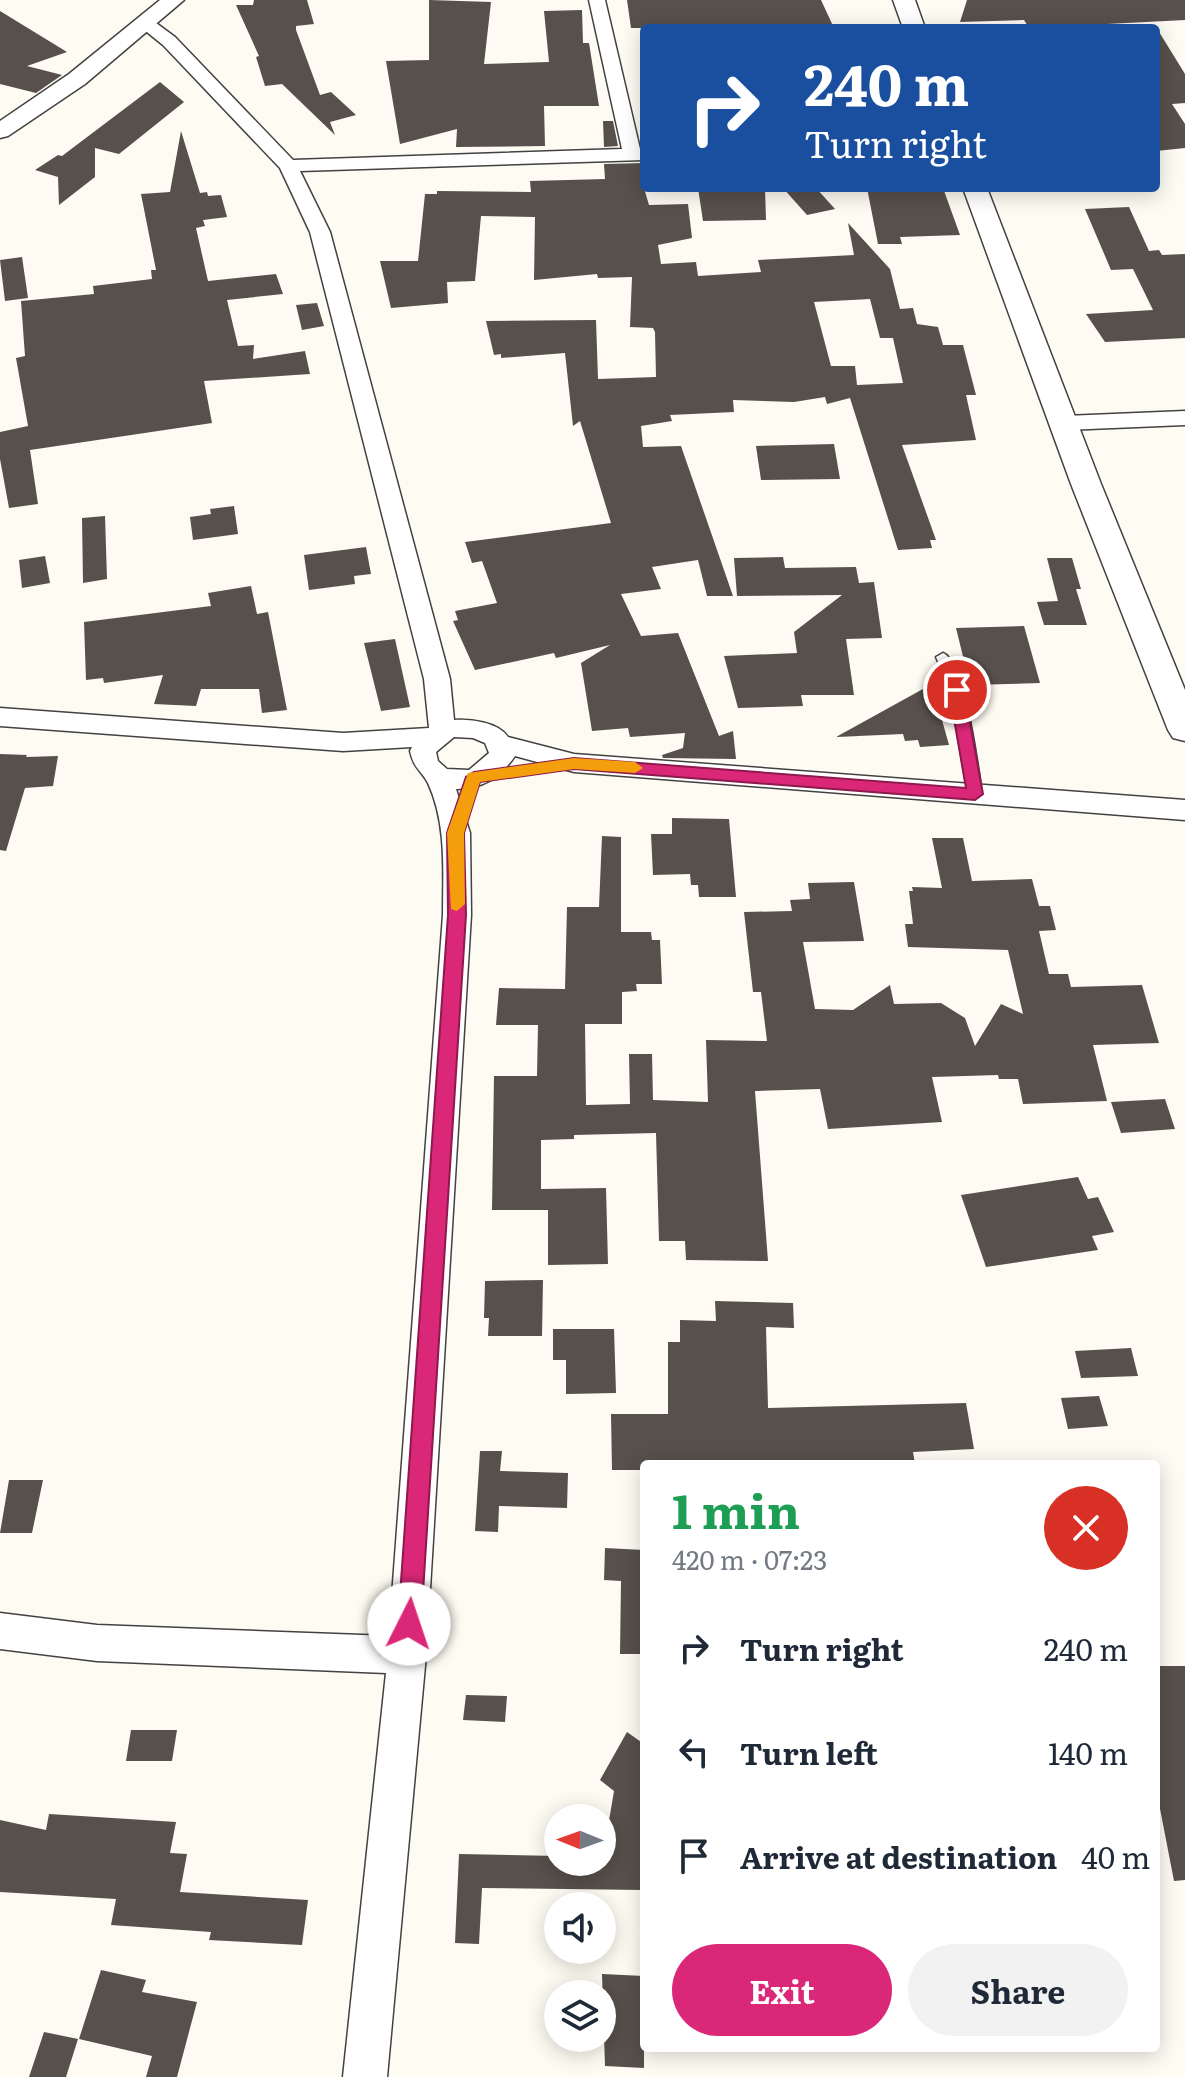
<!DOCTYPE html>
<meta charset="utf-8">
<style>
:root{--surface:#fff;--page:#f2f2f3;--text:#1f2937;--muted:#747a83;--accent:#db2777}
body{margin:0;font-family:Literata,serif;background:var(--page);color:var(--text);height:100vh;display:flex;flex-direction:column;font-size:30px;white-space:nowrap}
*{box-sizing:border-box;margin:0}
p{font-size:26px;color:var(--muted)}
.icon{flex:none;width:44px;height:44px;fill:none;stroke:currentColor;stroke-width:2;stroke-linecap:round;stroke-linejoin:round}
.map{position:relative;flex:1;overflow:hidden}
.sheet{position:absolute;left:640px;top:1460px;width:520px;height:592px;display:flex;flex-direction:column;background:var(--surface);border-radius:8px;box-shadow:0 4px 20px #0003}
.sheet>*{flex:none}
.guide{position:absolute;left:640px;top:24px;width:520px;height:168px;border-radius:8px;box-shadow:0 4px 20px #0003;background:#1a4fa0;color:#fff;overflow:hidden}
.needle{width:52px;rotate:271deg}
.controls{position:absolute;left:544px;top:1804px;display:grid;gap:16px}
.controls a{display:grid;place-items:center;width:72px;height:72px;border-radius:50%;background:var(--surface);box-shadow:0 4px 20px #0003;font-size:40px}
.pin{position:absolute;display:grid;place-items:center;width:68px;height:68px;color:#fff;margin:-34px;border:4px solid #fff;border-radius:50%;box-shadow:0 2px 8px #0007}
.me{position:absolute;width:88px;margin:-44px;rotate:4deg;stroke-linejoin:round;filter:drop-shadow(0 0 6px #0008)}
.turn{display:flex;align-items:center;gap:28px;height:168px;padding:0 32px;font-size:36px}
.turn .icon{width:104px;height:104px;stroke-width:2.5}
.turn b{display:block;font-size:56px;line-height:68px}
.round{display:grid;place-items:center;flex:none;width:84px;height:84px;border-radius:42px;background:var(--page)}
.overview{display:flex;align-items:center;justify-content:space-between;height:136px;padding:0 32px}
h1{font-size:48px;font-weight:700;line-height:60px;color:#1e9e55}
.primary-button{display:flex;gap:16px;margin-top:auto;padding:16px 32px}
.primary-button a{flex:1;height:92px;border-radius:48px;background:var(--accent);color:#fff;font-size:32px;font-weight:700;line-height:92px;text-align:center}
.primary-button a+a{background:var(--page);color:var(--text)}
ul{padding:0;list-style:none}
li{display:flex;align-items:center;gap:24px;height:104px;padding:0 32px}
li div{flex:1}
li b{display:block;font-size:30px}
li em{font-style:normal}
.map>svg:first-child{display:block}
.building{fill:#57504c;fill-rule:evenodd}
.lines{fill:none;stroke-linecap:round;stroke-linejoin:round}
.service-casing{stroke:#424242;stroke-width:3}
.minor-casing{stroke:#424242;stroke-width:3}
.tertiary-casing{stroke:#424242;stroke-width:3}
.service{fill:#fff;fill-rule:evenodd}
.minor{fill:#fff;fill-rule:evenodd}
.tertiary{fill:#fff;fill-rule:evenodd}
.route{fill:#db2777;stroke:#8e194d;stroke-width:2}
.slow{fill:#f59e0b}
</style>
<div class="map">
<svg width="1185" height="2077" viewBox="0 0 1185 2077">
<rect width="100%" height="100%" fill="#fefbf2"/>
<path class="building" d="M254 0H307L314 24 296 26V30L320 95 331 92 356 115 330 122 335 135 282 84 265 86 256 57 259 56 236 5H253Z
M429 0 491 2 484 64 549 62 544 11 582 10 583 43H589L599 106H544L545 146 456 147 457 129 400 144 386 61 429 60Z
M627 0H821L834 28H631Z
M967 0H1185V20L1029 28 1024 20 960 22Z
M0 11 67 52 27 66 62 75 36 93 0 84Z
M1156 27 1185 74V103L1172 104 1185 124V148L1156 151Z
M160 82 184 102 119 154 95 148V177L59 205 58 177 35 170 58 155 62 156Z
M603 121H613L618 146 604 147Z
M181 131 200 193 207 192 208 196 221 195 227 217 203 220 205 226 196 228 208 281 276 274 283 294 227 300 238 346 254 345 253 359 305 351 310 374 204 381 212 423 30 450 38 504 9 508 0 459V432L28 426 16 358 25 356 21 301 94 294 93 286 152 279 151 270H156L141 194 170 192Z
M644 163V188L649 205 688 204 692 238 658 245 661 264 696 262 698 276 761 272 758 260 854 255 848 223 890 269 900 309 913 308 917 324 938 327 943 345H963L976 395H966L976 440 902 445 936 540H930L932 548 898 550 850 398 827 404 825 397 794 402 733 400 734 412 670 415 672 421 641 426 643 447 681 446 733 596H707L698 560 652 567 661 589 621 594 641 636 678 633 719 736 733 731 736 759 663 758 662 755 683 748 685 733 630 737 628 728 592 731 581 663 610 645 556 658 554 653 475 670 453 621 458 620 455 611 497 603 482 561 472 563 465 542 611 523 580 421 573 426 565 353 501 358V354L494 355 486 321 596 320 598 379 656 377 655 332 653 328 630 327 632 277 598 278 597 274 534 280 535 217 481 216 475 281 447 282 448 303 391 308 380 261H418L425 194H437V191L531 192 530 181 605 179 604 164ZM870 299 880 338H893L903 383 857 385 855 366H831L814 302Z
M698 188H765L766 220 703 221Z
M783 188H816L835 209 807 215Z
M867 188H943L960 235 900 237 902 244H878Z
M1129 207 1149 251 1159 250 1162 255 1185 254V338L1105 342 1086 314 1153 310 1133 269 1111 270 1085 209Z
M22 257 28 298 5 301 0 260Z
M317 303 324 326 302 330 296 305Z
M834 444 840 479 761 480 756 446Z
M234 506 238 534 193 540 190 517 211 514 210 509Z
M105 516 107 579 83 583 82 518Z
M366 547 371 574 354 576 355 584 309 590 304 555Z
M45 556 50 583 22 588 19 560Z
M783 557 785 568 856 567 859 583 874 582 882 638 846 639 854 695H801L803 706 738 708 724 656 797 653 794 632 842 595 737 596 734 558Z
M1047 558H1072L1081 589H1076L1087 625H1044L1037 602 1058 601Z
M251 586 257 614 268 612 287 710 262 713 259 689H201L196 706 154 704 163 675 104 683 103 678 86 680 84 622 211 606 208 593Z
M1024 626 1040 683 970 685 956 628Z
M395 639 410 707 381 711 364 643Z
M932 684 949 745 920 747 918 740 905 741 903 734 836 737Z
M0 754 27 755 26 757 58 756 53 786 25 788 6 851 0 850Z
M672 818 729 819 736 897H699L698 885H691L690 874 653 875 651 834H672Z
M602 836 621 837V932H651L652 940H660L662 984H636L637 991 622 992V1024H585L586 1105 630 1104 629 1054H652L653 1100 708 1102 706 1040 767 1041 761 992H753L744 912 792 911 790 900 810 899 808 883 854 882 864 941 803 942 815 1009 853 1010 890 985 894 1004 941 1003 965 1018 975 1046 1001 1004 1023 1014 1008 950 908 947 905 924H913L909 891H913L912 887 942 888 932 838H963L972 881 1032 879 1039 906H1050L1056 930 1039 931 1049 974H1068L1071 987 1142 985 1159 1043 1093 1045 1107 1101 1023 1104 1018 1079H999L998 1075 932 1077 942 1122 828 1129 820 1089 755 1091 768 1261 686 1260 685 1241H659L656 1133 574 1135V1139L541 1140V1189L606 1188 608 1264 548 1265V1210H492L494 1076H537L538 1025H496L499 988 565 989 567 907H599Z
M1165 1099 1175 1129 1121 1133 1111 1102Z
M1078 1177 1088 1199 1098 1197 1114 1232 1092 1236 1098 1250 986 1267 961 1195Z
M543 1280 542 1336H488L489 1318H484L485 1281Z
M715 1301 793 1303 794 1328 766 1327 768 1408 966 1403 974 1449 913 1452 915 1464H644V1470H612L611 1414H668V1342H680V1320L716 1321Z
M553 1329H614L616 1393 566 1394V1360H553Z
M1131 1348 1138 1376 1081 1378 1075 1351Z
M1099 1396 1108 1426 1068 1429 1061 1398Z
M480 1451H502L500 1471 568 1473 567 1508 499 1506 498 1532 475 1531Z
M9 1480H43L32 1533H0Z
M605 1548 644 1550V1654H620L621 1581 604 1580Z
M1156 1666H1185V1880L1174 1881 1156 1788Z
M466 1695 507 1696 505 1722 463 1720Z
M131 1730H177L172 1761H126Z
M627 1732 644 1744V1890L482 1888 479 1944 455 1943 459 1854 558 1856V1862H602L614 1791 600 1780Z
M49 1814 176 1822 170 1853 187 1854 180 1892 308 1900 302 1945 209 1940 211 1932 111 1925 116 1899 0 1892V1820L46 1830Z
M101 1970 146 1980 142 1992 197 2002 177 2077H146L152 2056 79 2039Z
M602 1974 644 1976V2068L605 2066Z
M44 2032 78 2039 66 2077H29Z"/>
<g class="lines">
<defs>
<path id="service" d="M943 653C965 662 978 768 982 794L975 799 968 794 950 690 936 657Z"/>
<path id="minor" d="M589 0H605L640 149 644 148V160L300 171 330 232 450 679 454 720C470 719 498 722 508 737L574 754 1185 800V820L574 772 515 756C500 778 482 789 456 789L470 833 471 915 426 1655 387 2077H343L386 1673 97 1661 0 1649V1613L97 1625 389 1636 443 915C443 871 447 824 428 783 421 770 414 769 410 751L412 747 343 751 0 726V708L343 733 429 728 424 679 310 232 280 168 163 45 137 24 140 20H152L175 37 293 160 622 149ZM454 737 473 738 485 743 489 753 469 770 447 769 438 761 436 752Z
M1185 411V425L1065 430 1054 423 1065 416Z"/>
<path id="tertiary" d="M160 0H184L85 84 8 136 0 138V121L69 74Z
M893 0H915L925 28H903Z
M963 188H987L1101 484 1185 690V741L1173 738 1168 730 1071 484Z"/>
</defs>
<use href="#service" class="service-casing"/>
<use href="#minor" class="minor-casing"/>
<use href="#tertiary" class="tertiary-casing"/>
<use href="#service" class="service"/>
<use href="#minor" class="minor"/>
<use href="#tertiary" class="tertiary"/>
</g>
<path class="route" d="M957 685 964 690 983 794 975 800 574 769 480 782 464 833 466 915 421 1624 417 1632 409 1635 401 1632 398 1624 448 915 447 833 466 777 474 772 574 758 966 788 949 690Z"/>
<path class="slow" d="M574 758 635 762 643 768 635 773 574 769 480 782 464 833 465 904 457 911 451 909 447 833 468 773Z"/>
</svg>
<div class="controls">
<a><svg class="needle" viewBox="-14 -14 28 28"><path d="M0-13l5 13h-10z" fill="#e53935"/><path d="M0 13l5-13h-10z" fill="#747a83"/></svg></a>
<a><svg class="icon" aria-label="sound" viewBox="0 0 24 24"><path d="M4 9h4l5-4v14l-5-4H4zM17 9q2 3 0 6"/></svg></a>
<a><svg class="icon" aria-label="layers" viewBox="0 0 24 24"><path d="M12 4l9 5-9 5-9-5zM3 14l9 5 9-5"/></svg></a>
</div>
<div class="pin" style="left:957px;top:690px;background:#d93025"><svg class="icon" aria-label="arrive" viewBox="0 0 24 24"><path d="M6 21V4h12l-3 4 3 4H6"/></svg></div>
<svg class="me" style="left:409px;top:1624px" viewBox="-20 -20 40 40"><circle r="19" fill="#fff"/><path d="M0-13L10 11 0 6-10 11z" fill="#db2777"/></svg>
<div class="guide">
<div class="turn"><svg class="icon" aria-label="right" viewBox="0 0 24 24"><path d="M7 20v-9h11M14 6l5 5-5 5"/></svg><div><b>240 m</b>Turn right</div></div>
</div>
<section class="sheet">
<div class="overview"><div><h1>1 min</h1><p>420 m · 07:23</p></div><a class="round" style="background:#d93025;color:#fff"><svg class="icon" aria-label="close" viewBox="0 0 24 24"><path d="M6 6l12 12M18 6L6 18"/></svg></a></div>
<ul>
<li><svg class="icon" aria-label="right" viewBox="0 0 24 24"><path d="M7 20v-9h11M14 6l5 5-5 5"/></svg><div><b>Turn right</b></div><em>240 m</em></li>
<li><svg class="icon" aria-label="left" viewBox="0 0 24 24"><path d="M17 20v-9H6M10 6l-5 5 5 5"/></svg><div><b>Turn left</b></div><em>140 m</em></li>
<li><svg class="icon" aria-label="arrive" viewBox="0 0 24 24"><path d="M6 21V4h12l-3 4 3 4H6"/></svg><div><b>Arrive at destination</b></div><em>40 m</em></li>
</ul>
<div class="primary-button"><a>Exit</a><a>Share</a></div>
</section>
</div>
